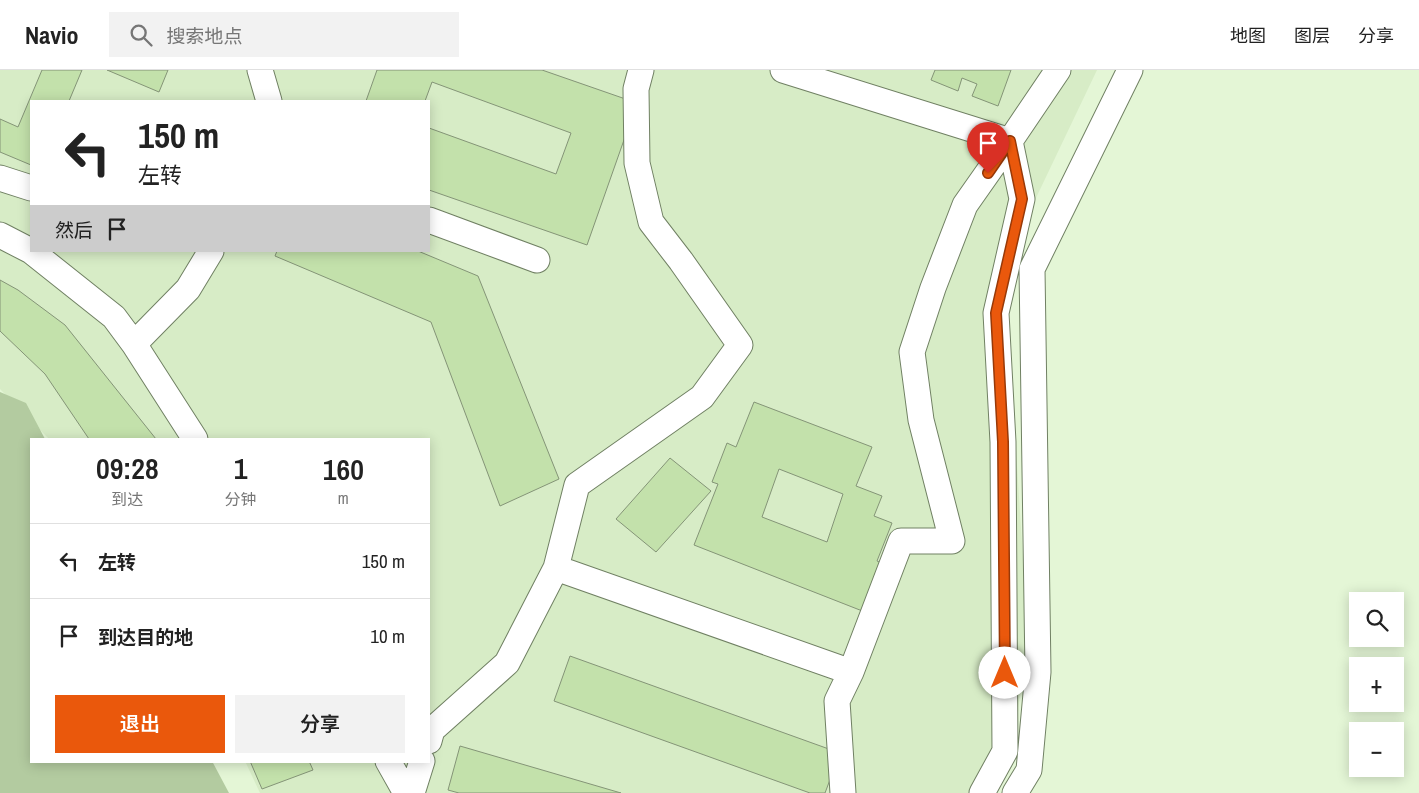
<!DOCTYPE html>
<html lang="zh">
<meta charset="utf-8">
<style>
:root{--surface:#fff;--page:#f2f2f2;--text:#222;--muted:#767676;--line:#e0e0e0;--accent:#ea580c}
body{margin:0;font-family:"Archivo Narrow","Noto Sans SC",sans-serif;background:var(--page);color:var(--text);height:100vh;display:flex;flex-direction:column;font-size:19px;white-space:nowrap}
*{box-sizing:border-box;margin:0}
p{font-size:16px;color:var(--muted)}
.icon{flex:none;width:28px;height:28px;fill:none;stroke:currentColor;stroke-width:2;stroke-linecap:round;stroke-linejoin:round}
.map{position:relative;flex:1;overflow:hidden}
.drawer{position:absolute;left:30px;top:368px;width:400px;height:325px;display:flex;flex-direction:column;background:var(--surface);border-radius:0px;box-shadow:0 2px 12px #0003}
.drawer>*{flex:none}
.top-card{position:absolute;left:30px;top:30px;width:400px;height:152px;border-radius:0px;box-shadow:0 2px 12px #0003;background:#fff;color:var(--text);overflow:hidden}
.tools{position:absolute;left:1349px;top:522px;display:grid;gap:10px}
.tools a{display:grid;place-items:center;width:55px;height:55px;border-radius:0px;background:var(--surface);box-shadow:0 2px 12px #0003;font-size:25px}
.pin{position:absolute;display:grid;place-items:center;width:42px;height:42px;color:#fff;margin:-51px -21px;border-radius:50% 50% 50% 0;rotate:-45deg;box-shadow:0 0 5px #0007}
.pin .icon{rotate:45deg}
.me{position:absolute;width:55px;margin:-28px;rotate:0deg;stroke-linejoin:round;filter:drop-shadow(0 0 4px #0008)}
.turn{display:flex;align-items:center;gap:18px;height:105px;padding:0 25px;font-size:22px}
.turn .icon{width:65px;height:65px;stroke-width:2.5}
.turn b{display:block;font-size:35px;line-height:42px}
.then{display:flex;align-items:center;height:48px;padding:0 25px;background:#0003;gap:10px;font-size:19px}
.eta{display:flex;justify-content:space-evenly;align-items:center;height:85px;text-align:center}
.eta b{font-size:30px;font-weight:600;line-height:35px}
.primary-button{display:flex;gap:10px;margin-top:auto;padding:10px 25px}
.primary-button a{flex:1;height:58px;border-radius:0px;background:var(--accent);color:#fff;font-size:20px;font-weight:600;line-height:58px;text-align:center}
.primary-button a+a{background:var(--page);color:var(--text)}
ul{padding:0;list-style:none}
li{display:flex;align-items:center;gap:15px;height:75px;padding:0 25px;border-top:1px solid var(--line)}
li div{flex:1}
li b{display:block;font-size:19px}
li em{font-style:normal}
header{display:flex;align-items:center;gap:30px;box-sizing:border-box;height:70px;padding:0 25px;background:var(--surface);border-bottom:1px solid var(--line)}
header strong{font-size:24px}
nav{display:flex;gap:28px;margin-inline-start:auto;font-size:18px}
.search{width:350px;height:45px;background:var(--page);display:flex;align-items:center;gap:12px;box-sizing:border-box;padding:0 18px;border-radius:0px;color:var(--muted);font-size:19px}
.map>svg:first-child{display:block}
.built{fill:#d7ecc6;fill-rule:evenodd}
.green{fill:#b3cba0}
.building{fill:#c3e1ab;stroke:#849477;fill-rule:evenodd}
.lines{fill:none;stroke-linecap:round;stroke-linejoin:round}
.minor-casing{stroke:#708063;stroke-width:27}
.minor{stroke:#fff;stroke-width:25}
.route-casing{stroke:#983908;stroke-width:12}
.route{stroke:#ea580c;stroke-width:9}
</style>
<header>
<strong>Navio</strong>
<div class="search"><svg class="icon" aria-label="search" viewBox="0 0 24 24"><circle cx="10" cy="10" r="6"/><path d="M15 15l6 6"/></svg>搜索地点</div>
<nav><a>地图</a><a>图层</a><a>分享</a></nav>
</header>
<div class="map">
<svg width="1419" height="723" viewBox="0 0 1419 723">
<rect width="100%" height="100%" fill="#e4f6d6"/>
<path class="built" d="M0 0H1097L1024 153 1007 239 1027 552 1014 683 994 723H260L245 691H429V369H49L0 319ZM31 31H429V181H31Z"/>
<path class="green" d="M0 322 26 333 45 369H31V691H212L229 723H0Z"/>
<path class="building" d="M42 0H82L69 31H31V95L0 82V49L18 57Z
M107 0H168L159 22Z
M377 0H542L637 33 587 175 429 120V58L556 104 571 63 432 12 425 31H366Z
M935 0H1011L998 36 972 26 977 14 962 8 958 21 931 10Z
M277 181H418L478 206 559 409 500 436 431 252 275 186Z
M0 210 18 220 65 255 156 369H89L45 304 0 261Z
M754 332 872 377 856 416 882 426 874 446 892 453 877 491 888 496 870 544 694 475 718 414 712 412 727 373 736 377ZM779 399 843 424 827 472 762 447Z
M670 388 711 421 656 482 616 449Z
M570 586 840 683 825 723H810L554 631Z
M460 676 621 723H459L448 720Z
M250 691H309L313 700 262 719Z"/>
<g class="lines">
<defs>
<path id="minor" d="M260 0 269 31
M783 0 1010 71 1058 0
M0 108 31 118
M429 150 537 190
M0 165 31 181
M31 181 114 247 134 274 195 369
M134 274 188 219 211 181
M556 498 851 602
M429 671 432 660 507 593 556 498 577 415 702 327 740 275 681 191 651 152 637 93 636 19 641 0
M388 691 406 723
M412 723 422 691
M843 723 837 631 851 602 901 471H952L921 350 912 282 933 218 965 135 1010 71
M982 723 1005 681 1003 372 996 243 1022 129 1010 71
M1015 723 1029 700 1038 602 1032 199 1130 0"/>
</defs>
<use href="#minor" class="minor-casing"/>
<use href="#minor" class="minor"/>
</g>
<g class="lines">
<defs>
<path id="route" d="M988 103 1010 71 1022 129 996 243 1003 372 1005 603"/>
</defs>
<use href="#route" class="route-casing"/>
<use href="#route" class="route"/>
</g>
</svg>
<div class="tools">
<a><svg class="icon" aria-label="search" viewBox="0 0 24 24"><circle cx="10" cy="10" r="6"/><path d="M15 15l6 6"/></svg></a>
<a>+</a>
<a>−</a>
</div>
<div class="pin" style="left:988px;top:103px;background:#d93025"><svg class="icon" aria-label="arrive" viewBox="0 0 24 24"><path d="M6 21V4h12l-3 4 3 4H6"/></svg></div>
<svg class="me" style="left:1005px;top:603px" viewBox="-20 -20 40 40"><circle r="19" fill="#fff"/><path d="M0-13L10 11 0 6-10 11z" fill="#ea580c"/></svg>
<div class="top-card">
<div class="turn"><svg class="icon" aria-label="left" viewBox="0 0 24 24"><path d="M17 20v-9H6M10 6l-5 5 5 5"/></svg><div><b>150 m</b>左转</div></div>
<div class="then">然后<svg class="icon" aria-label="arrive" viewBox="0 0 24 24"><path d="M6 21V4h12l-3 4 3 4H6"/></svg></div>
</div>
<section class="drawer">
<div class="eta">
<div><b>09:28</b><p>到达</p></div>
<div><b>1</b><p>分钟</p></div>
<div><b>160</b><p>m</p></div>
</div>
<ul>
<li><svg class="icon" aria-label="left" viewBox="0 0 24 24"><path d="M17 20v-9H6M10 6l-5 5 5 5"/></svg><div><b>左转</b></div><em>150 m</em></li>
<li><svg class="icon" aria-label="arrive" viewBox="0 0 24 24"><path d="M6 21V4h12l-3 4 3 4H6"/></svg><div><b>到达目的地</b></div><em>10 m</em></li>
</ul>
<div class="primary-button"><a>退出</a><a>分享</a></div>
</section>
</div>
